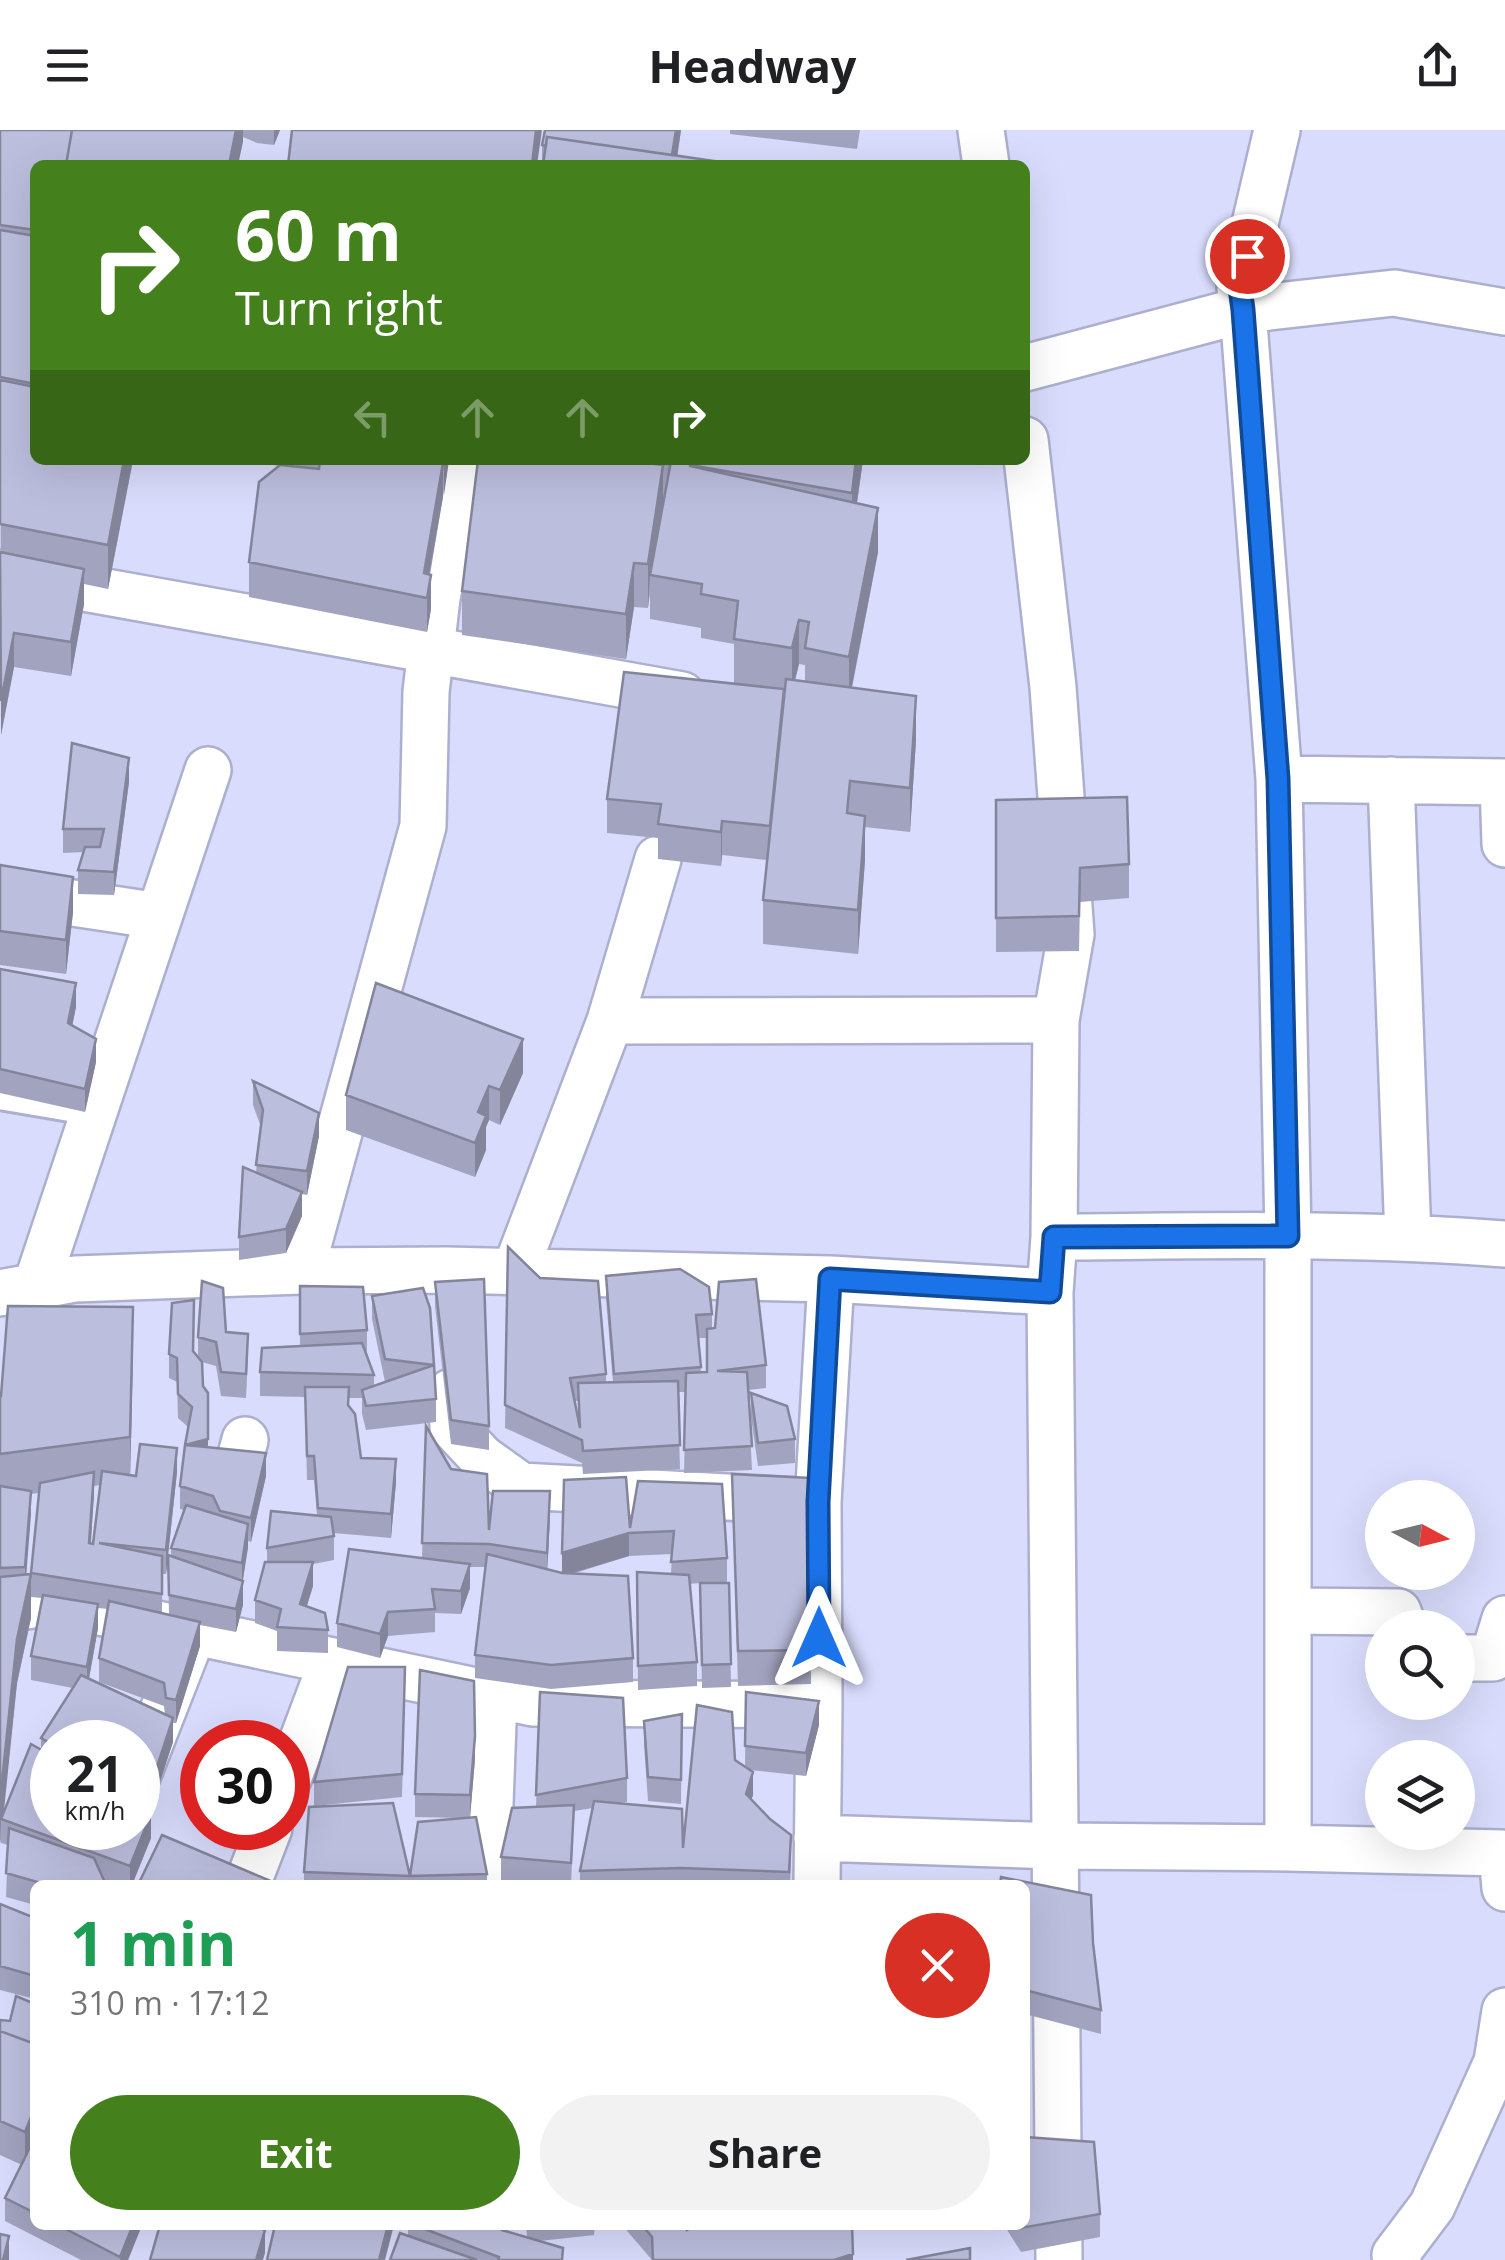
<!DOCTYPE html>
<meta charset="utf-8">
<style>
:root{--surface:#fff;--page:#f2f2f2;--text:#202124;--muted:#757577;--accent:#44801c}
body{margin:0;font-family:"Open Sans",sans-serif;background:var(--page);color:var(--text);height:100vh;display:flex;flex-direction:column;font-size:38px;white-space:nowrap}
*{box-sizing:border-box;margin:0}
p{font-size:32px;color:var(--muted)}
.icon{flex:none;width:55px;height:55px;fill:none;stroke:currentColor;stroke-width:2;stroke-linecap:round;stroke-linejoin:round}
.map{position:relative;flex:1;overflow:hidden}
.details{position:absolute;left:30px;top:1750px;width:1000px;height:350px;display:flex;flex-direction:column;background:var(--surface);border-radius:15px;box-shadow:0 10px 40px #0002}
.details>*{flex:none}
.top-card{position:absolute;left:30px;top:30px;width:1000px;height:305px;border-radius:15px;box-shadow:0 10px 40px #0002;background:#44801c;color:#fff;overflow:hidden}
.needle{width:65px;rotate:97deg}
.fabs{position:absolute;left:1365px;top:1350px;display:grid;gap:20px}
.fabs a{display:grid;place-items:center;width:110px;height:110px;border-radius:50%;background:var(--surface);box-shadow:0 10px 40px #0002;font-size:50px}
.speed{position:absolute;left:30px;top:1590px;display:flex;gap:20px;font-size:50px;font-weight:700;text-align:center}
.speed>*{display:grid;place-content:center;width:130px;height:130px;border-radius:50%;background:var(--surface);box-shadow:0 10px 40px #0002;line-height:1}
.speed small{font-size:25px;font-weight:400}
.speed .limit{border:15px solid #d22;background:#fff;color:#111}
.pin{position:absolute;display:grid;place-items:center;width:85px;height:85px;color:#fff;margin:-42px;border:5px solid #fff;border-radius:50%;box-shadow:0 2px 10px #0007}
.me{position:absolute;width:110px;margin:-55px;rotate:0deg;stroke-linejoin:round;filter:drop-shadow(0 0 8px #0008)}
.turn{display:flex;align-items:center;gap:35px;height:210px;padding:0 40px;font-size:45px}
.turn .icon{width:130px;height:130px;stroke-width:2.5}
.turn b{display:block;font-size:70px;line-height:85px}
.lanes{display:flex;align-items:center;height:95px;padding:0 40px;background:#0003;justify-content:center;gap:50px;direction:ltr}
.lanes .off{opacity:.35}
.round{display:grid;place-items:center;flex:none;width:105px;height:105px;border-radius:52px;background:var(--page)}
.overview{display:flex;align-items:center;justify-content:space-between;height:170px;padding:0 40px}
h1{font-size:60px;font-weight:700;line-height:75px;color:#1e9e55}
.cta{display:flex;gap:20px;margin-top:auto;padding:20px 40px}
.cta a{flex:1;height:115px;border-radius:60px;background:var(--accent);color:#fff;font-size:40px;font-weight:700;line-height:115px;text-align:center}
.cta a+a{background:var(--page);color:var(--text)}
header{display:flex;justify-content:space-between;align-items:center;height:130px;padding:0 40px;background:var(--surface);font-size:45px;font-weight:700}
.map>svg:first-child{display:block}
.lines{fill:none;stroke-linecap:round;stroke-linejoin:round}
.service-casing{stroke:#adafcf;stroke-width:28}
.minor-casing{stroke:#adafcf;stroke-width:50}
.service{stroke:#fff;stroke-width:22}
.minor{stroke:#fff;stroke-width:45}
.wall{fill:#a2a3bf;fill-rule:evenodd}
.shaded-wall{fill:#84859b}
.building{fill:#bcbede;stroke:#84859b;stroke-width:2.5}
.route-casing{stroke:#114b97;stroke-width:25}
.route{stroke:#1a73e8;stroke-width:18}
</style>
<header><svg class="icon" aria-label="menu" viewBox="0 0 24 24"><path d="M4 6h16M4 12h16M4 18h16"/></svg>Headway<svg class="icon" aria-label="share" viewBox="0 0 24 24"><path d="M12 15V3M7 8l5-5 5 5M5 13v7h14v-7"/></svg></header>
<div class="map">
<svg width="1505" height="2130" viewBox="0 0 1505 2130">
<rect width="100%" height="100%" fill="#d9dcfc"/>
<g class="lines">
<defs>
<path id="service" d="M0 968 93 984"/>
<path id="minor" d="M981 0 986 35
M1277 0 1240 158 1243 180 1279 649 1505 652
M1025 238 1243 180 1394 163 1505 182
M1025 310 1053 557 1071 804 1056 890 1054 1107 1050 1162 1059 2130
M0 443 682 565
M1279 649 1288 1106V1718
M1391 650 1408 1108
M1503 652 1505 714
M0 762 159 786
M610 891 1056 890
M1054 1107C1204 1106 1355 1102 1505 1114
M301 1141 423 696 426 562 437 468 463 330
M515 1141 610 891 658 729
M36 1156 208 640
M0 1163 75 1149 301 1141 446 1140 831 1149 1050 1162
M451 1262 453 1297 482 1328 521 1356 818 1372
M226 1381 245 1310
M0 1480 52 1472 533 1573 819 1575 817 1755
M1288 1481 1398 1482 1404 1498
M1458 1528H1493L1505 1489
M819 1575 818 1372 831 1149
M138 1644 187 1519
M288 1649 332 1532
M817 1708 1057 1716 1288 1718 1502 1723 1505 1758
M247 1755 269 1698
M487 1755 494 1566
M1398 2130 1395 2125 1432 2076 1497 1932 1505 1881"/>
</defs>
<use href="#service" class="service-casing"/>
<use href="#minor" class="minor-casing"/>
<use href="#service" class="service"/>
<use href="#minor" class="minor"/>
</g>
<path class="wall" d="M0 0H280L274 15 257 13 243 7V12L35 35V330H133L108 459 84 454V474L71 546 14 537 1 605Z
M681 0 677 26 742 35H542V15Z
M730 0H860L857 19 730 4Z
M245 330H449L430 445 431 479 427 502 249 467V432L279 336Z
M478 330H863L857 373 878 422 852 558 916 610 910 702 865 697V730L858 824 763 814V770L767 730 722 725 721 736 658 729V708L607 703V669L734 553V514L701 508V498L650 489V464L648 478 634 477 626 529 462 505V461ZM799 534 805 535V552L795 550Z
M129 652 114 765 78 764V740L83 722 63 723V699Z
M996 670 1129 734V768L1080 772 1079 821 996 822Z
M0 735 73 782 66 844 0 835Z
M0 839 76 877 72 896 96 932 85 982 0 963Z
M523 943 500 995 489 990 486 997V1020L475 1047 346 1000V965Z
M253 951 319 1006 307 1065 302 1064V1086L286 1123 239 1130V1107L256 1042 261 997 253 975Z
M508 1117 606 1244V1252H613L606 1169V1146L712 1184V1198L766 1235V1258L748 1260 752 1340 684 1343 686 1262H678L680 1339 583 1344 582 1333 505 1298ZM698 1208H707V1242H701ZM575 1271H578L579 1291Z
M435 1152 489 1296V1320L451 1314 435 1176Z
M300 1156 367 1200V1223L374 1245V1256L385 1252 372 1189V1166L423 1158 436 1269V1292L366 1300 362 1284V1268H349V1276L361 1328 396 1352 391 1408 334 1403V1430L313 1434V1456L307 1476 328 1500V1523L277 1521V1501L255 1493V1470L267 1432V1418L317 1385 314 1350H307L305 1267 260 1266V1242L300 1216Z
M226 1202 248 1228 246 1268 221 1266 216 1236 202 1232 208 1317 266 1346 251 1412 248 1411 243 1451V1475L236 1502 200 1495V1516L176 1593H173V1612L149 1684 151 1708 132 1755H119L103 1750 106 1755H35V1775L6 1767 8 1715 1 1713V1709L0 1714V1266L133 1221 130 1345 177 1342 166 1444H162V1483L169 1485 168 1425 171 1426V1418L184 1380 180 1379V1356L188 1297 178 1288 177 1252 169 1248V1224L194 1222 198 1227V1207ZM100 1355 93 1414H91L94 1356ZM39 1363 31 1444H26L31 1364ZM31 1467 42 1468 31 1526V1550L73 1558 41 1608V1619L3 1682 17 1553 31 1488ZM98 1478 108 1479 99 1528V1552L164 1576 165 1585 89 1548 98 1498ZM52 1612H138V1698H52Z
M751 1263 795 1309V1333L758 1336 751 1287Z
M426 1296 489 1400 550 1385 547 1439 562 1443 630 1398 638 1351 727 1428V1452L708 1453H729L731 1557 702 1558 700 1453 689 1454 697 1532V1556L638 1560 637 1442 671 1444 672 1424 629 1426 572 1444 633 1528V1552L551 1559 475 1548V1525L486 1437H470V1458L461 1484 435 1483V1502L388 1506 380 1528 337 1517V1493L422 1428Z
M732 1344 810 1348 811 1554 738 1556Z
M405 1561 402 1667 314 1676V1652Z
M540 1562 627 1648V1672L619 1673 683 1718 735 1630 745 1637 746 1562 819 1595 806 1646 751 1640 753 1665 751 1670 791 1729 790 1755H580V1741L593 1678 574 1681 571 1755 501 1750V1727L536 1677Z
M682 1584 681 1674 648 1671 644 1615V1591Z
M475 1629 470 1687 487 1744V1755H304V1742L410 1746 462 1688 415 1687V1664Z
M1025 1755 1093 1813 1101 1880V1904L1025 1884Z
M0 1774 35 1788V1869L0 1860Z
M35 1874V2095H142L128 2130H81L5 2091V2068L22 2035 0 2025V1890L10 1891Z
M1100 2084V2107L1021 2122 1004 2095H1025Z
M408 2095H506L505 2101 527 2107 526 2095H595L594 2105 540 2111 563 2130H390L408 2106Z
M622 2095H689L688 2099 853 2130H652Z"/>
<path class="shaded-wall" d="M236 0H243V12L238 35H229Z
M274 0H280L274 15Z
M536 0H542L537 35H532Z
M676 0H681L676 35H671Z
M124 330H133L108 459V415Z
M444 330H449L444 365Z
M856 330H863L852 407V363Z
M443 333V367L425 468 424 443Z
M663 335V379L650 445 648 478V434Z
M878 378V422L849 571V527Z
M634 433V477L626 529V484Z
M84 439V474L71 546V512Z
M431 445V479L427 502V468Z
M799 490V534L792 562V518Z
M14 503V537L1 605V571Z
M916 566V610L910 702V658Z
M129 628V652L114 765V742Z
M865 686V730L858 824V780Z
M722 691V725L721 736V702Z
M73 747V782L66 844V810Z
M76 853V877L68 917V893Z
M96 909V932L85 982V959Z
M523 909V943L500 995V960Z
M489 956V990L486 997V1020L475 1047V1013L478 982Z
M319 983V1006L307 1065V1041Z
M302 1062V1086L286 1123V1099Z
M133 1177V1221L130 1351V1307Z
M208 1263V1333L185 1315Z
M177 1318V1342L166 1444V1420Z
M266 1323V1346L251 1412V1388Z
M396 1329V1352L391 1408V1384Z
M94 1342V1366L89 1437V1413Z
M31 1361V1385L25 1461V1437Z
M550 1361V1385L547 1446V1423Z
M248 1394V1418L242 1455 243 1451V1475L236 1502V1479L242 1456V1433Z
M629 1403V1426L562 1446V1423Z
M313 1432V1456L300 1497V1474Z
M470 1434V1458L461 1484V1461Z
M31 1444V1488L17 1553 3 1690 1 1689 0 1714V1670L17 1509Z
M98 1474V1498L87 1560V1537Z
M388 1482V1506L380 1528V1504Z
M200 1492V1516L176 1593V1570Z
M819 1571V1595L806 1646V1623Z
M173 1588V1612L149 1685V1661Z
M475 1606V1629L470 1688V1665Z
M753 1642V1665L746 1688V1664Z
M151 1684V1708L132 1755H130V1736Z
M35 1977V2011L25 2036V2002Z
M133 2095H142L128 2130H120Z
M388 2095H394L385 2130H379Z
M265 2100V2123L263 2130H256Z
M9 2106V2130H3Z
M853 2124V2130H834Z"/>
<path class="building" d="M0 0H72L66 35H35V100L0 95Z
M72 0H236L229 35H66Z
M292 0H536L532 35H288Z
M545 0H676L672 25 547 7 546 16 542 15Z
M547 7 742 35H543Z
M0 100 35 106V254L0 247Z
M0 250 35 257V330H124L108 415 0 394Z
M320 330H429L443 333 424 443 431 445 427 468 249 432 259 352 280 335 319 339Z
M478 330H625L663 335 648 434 634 433 626 484 462 461Z
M664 330H856L852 363 690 335V336L878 378 849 527 805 518 809 492 799 490 792 518 734 509 738 471 701 464 702 454 650 445 671 331Z
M0 422 84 439 71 512 14 503 1 571Z
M624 542 784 559 770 696 722 691 721 702 658 694 661 674 607 669Z
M786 549 916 566 910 658 850 651 847 683 865 686 858 780 763 770Z
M72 613 129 628 114 742 78 740 85 717H100L104 699H63Z
M1127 667 1129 734 1080 738 1079 786 996 788V670Z
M0 735 73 747 66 810 0 801Z
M0 839 76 853 68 893 96 909 85 959 0 939Z
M376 853 523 909 500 960 489 956 478 982 486 986 475 1013 346 965Z
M253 951 319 983 307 1041 256 1035 263 980Z
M243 1037 302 1062 286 1099 239 1107Z
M508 1117 540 1148 598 1151 606 1244 570 1248 580 1298 578 1253 678 1251 680 1315 583 1321 582 1310 505 1275Z
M680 1139 709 1157 712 1184 696 1185 701 1237 614 1244 606 1146Z
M484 1149 489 1296 451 1290 435 1152Z
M756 1149 766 1235 717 1241 747 1242 752 1316 684 1320 686 1243 707 1242V1199L715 1198 719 1152Z
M202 1151 223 1158 226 1202 248 1204 246 1244 221 1242 216 1212 198 1207Z
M300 1156 363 1157 367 1200 300 1204Z
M423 1158 430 1178 434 1235 385 1229 372 1166Z
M194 1170 193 1221 202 1232 203 1256 208 1263V1309L185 1315 192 1277 178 1264 177 1228 169 1224 172 1173Z
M8 1176 133 1177 130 1307 0 1324V1266H1Z
M362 1213 374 1245 260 1242 262 1218Z
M434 1235 436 1269 366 1276 362 1260Z
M305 1257H349L348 1275 355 1284 361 1328 396 1329 391 1384 318 1378 314 1326H307Z
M751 1263 787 1276 795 1309 758 1313Z
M426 1296 451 1339 487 1344 489 1400 493 1361H550L547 1423 489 1414 422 1413Z
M140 1314 177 1318 166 1420 99 1413 162 1426V1464L31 1443 40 1353 94 1342 89 1413 93 1414 102 1341 136 1346Z
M185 1315 266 1323 251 1388 220 1381 213 1366 180 1356Z
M732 1344 810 1348 811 1520 738 1521Z
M626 1347 630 1398 638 1351 722 1354 727 1428 671 1432 674 1401 629 1403 562 1423 564 1350Z
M0 1356 31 1361 25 1437 0 1438Z
M186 1375 248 1394 242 1433 171 1418Z
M271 1381 331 1387 334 1406 267 1418Z
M349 1419 470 1434 461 1461 432 1459 435 1479 388 1482 380 1504 337 1493Z
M487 1424 562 1443 628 1446 633 1528 551 1535 475 1525Z
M168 1425 243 1451 236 1479 169 1465Z
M265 1432H313L300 1474 325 1483 328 1500 277 1497 281 1479 255 1470Z
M637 1442 689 1445 697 1532 638 1536Z
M31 1444 17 1509 0 1670V1447Z
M700 1453H729L731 1534 702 1535Z
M43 1465 98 1474 87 1537 31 1526Z
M109 1471 200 1492 176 1570 166 1568 164 1553 99 1528Z
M348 1537H405L402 1644 314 1652Z
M420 1540 474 1551 475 1606 470 1665 415 1664Z
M81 1545 173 1588 149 1661 138 1655V1612L52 1614 41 1608Z
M540 1562 623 1568 627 1648 536 1665Z
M746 1562 819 1571 806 1623 745 1616Z
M697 1575 732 1582 735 1630 753 1642 746 1664 770 1689 791 1705 789 1742 681 1738 580 1741 594 1671 682 1679 683 1718Z
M682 1584 681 1650 648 1647 644 1591Z
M31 1614 52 1626V1698H138V1676L151 1684 130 1736 1 1689Z
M393 1673 410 1746 304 1742 309 1677Z
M574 1675 571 1733 501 1727 512 1678Z
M476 1687 487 1744 410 1746 418 1692Z
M9 1698 94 1728 106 1755H40L41 1753 6 1743Z
M162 1705 280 1755H138Z
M1001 1747 1091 1765 1093 1813 1101 1880 1025 1860V1755H1000Z
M0 1774 35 1788V1846L0 1836Z
M16 1866 35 1874V1914L0 1901V1890L10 1891Z
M0 1901 35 1914V1977L25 2002 0 1991Z
M35 2007V2083L5 2068Z
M1025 2007 1094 2012 1100 2084 1021 2098 1019 2095H1025Z
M58 2095H133L120 2127Z
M160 2095H253L265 2100 256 2130H150Z
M275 2095H388L379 2130H267Z
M414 2095H503L502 2100 563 2118 562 2130H498L499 2127Z
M642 2095H687V2100L696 2095H852L853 2124 834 2130H653L652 2107Z
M400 2103 477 2130H390Z
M0 2104 9 2106 3 2130H0Z
M970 2118V2130H906Z"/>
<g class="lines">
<defs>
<path id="route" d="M819 1508 818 1372 830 1149 1050 1162 1054 1107 1288 1106 1278 649 1243 180 1240 158 1247 126"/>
</defs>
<use href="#route" class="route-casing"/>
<use href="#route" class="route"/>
</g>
</svg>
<div class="fabs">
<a><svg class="needle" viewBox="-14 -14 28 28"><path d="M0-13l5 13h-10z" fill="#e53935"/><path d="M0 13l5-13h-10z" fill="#757577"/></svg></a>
<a><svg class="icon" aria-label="search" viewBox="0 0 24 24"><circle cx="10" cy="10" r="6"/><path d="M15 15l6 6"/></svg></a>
<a><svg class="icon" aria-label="layers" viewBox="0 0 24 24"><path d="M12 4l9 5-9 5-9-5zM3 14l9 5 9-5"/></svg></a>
</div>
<div class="speed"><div>21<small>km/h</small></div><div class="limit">30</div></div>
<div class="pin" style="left:1247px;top:126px;background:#d93025"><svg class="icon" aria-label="arrive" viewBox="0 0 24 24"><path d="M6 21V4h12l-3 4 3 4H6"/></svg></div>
<svg class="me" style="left:819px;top:1508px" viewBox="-20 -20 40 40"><path d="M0-17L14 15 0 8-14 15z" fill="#1a73e8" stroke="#fff" stroke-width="4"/></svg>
<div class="top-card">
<div class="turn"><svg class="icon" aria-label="right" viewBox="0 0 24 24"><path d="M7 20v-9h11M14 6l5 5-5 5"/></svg><div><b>60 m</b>Turn right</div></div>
<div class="lanes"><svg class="icon off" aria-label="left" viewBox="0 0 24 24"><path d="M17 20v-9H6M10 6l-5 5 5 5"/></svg><svg class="icon off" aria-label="ahead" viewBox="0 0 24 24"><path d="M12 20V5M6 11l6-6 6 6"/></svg><svg class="icon off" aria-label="ahead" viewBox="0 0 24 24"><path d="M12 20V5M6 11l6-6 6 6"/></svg><svg class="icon" aria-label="right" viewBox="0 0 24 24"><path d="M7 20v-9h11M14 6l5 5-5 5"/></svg></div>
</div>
<section class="details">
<div class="overview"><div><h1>1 min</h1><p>310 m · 17:12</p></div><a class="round" style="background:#d93025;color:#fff"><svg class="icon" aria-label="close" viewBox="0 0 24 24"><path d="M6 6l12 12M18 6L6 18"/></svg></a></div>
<div class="cta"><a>Exit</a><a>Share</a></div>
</section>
</div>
